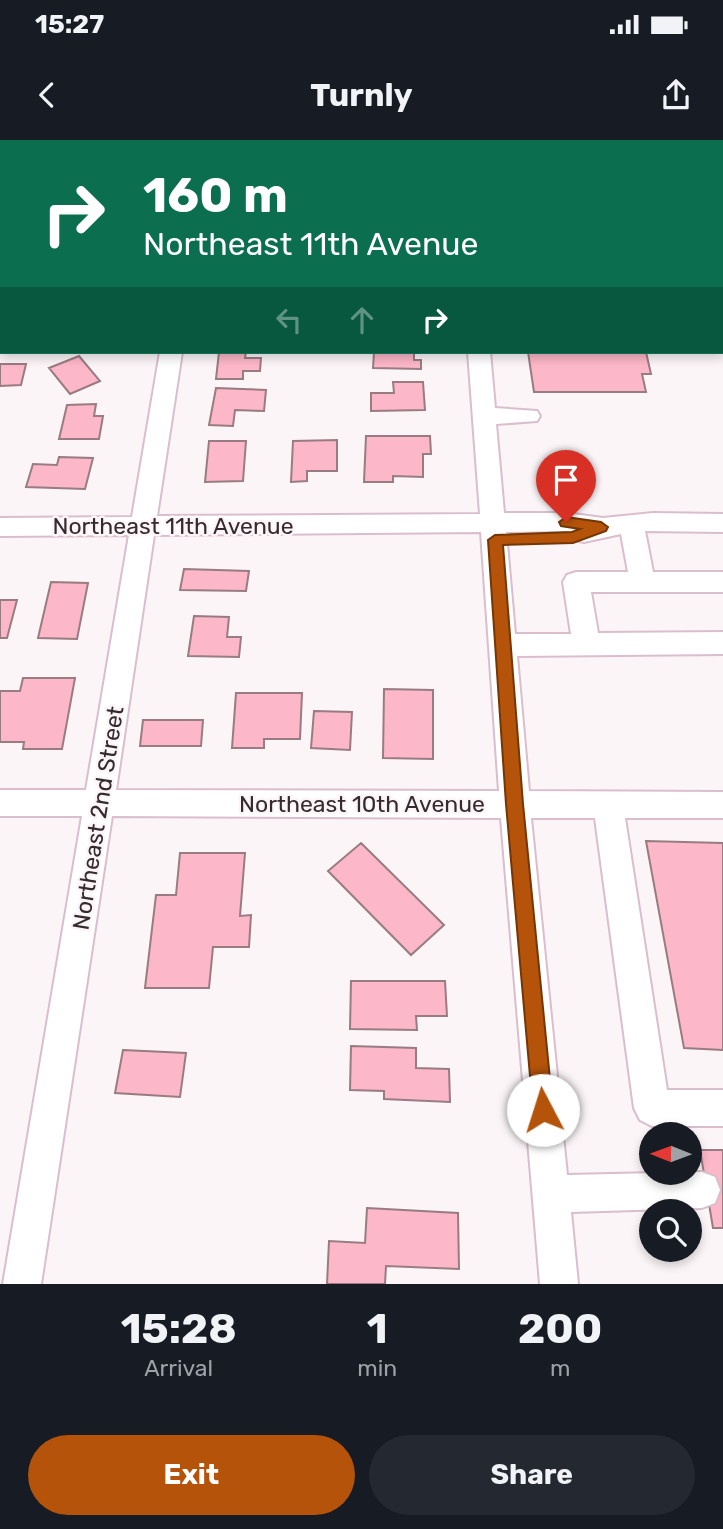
<!DOCTYPE html>
<style>
:root{--surface:#171b24;--page:#242831;--text:#f1f3f6;--muted:#9ea1a6;--accent:#b45309}
body{margin:0;font-family:Rubik,sans-serif;background:var(--page);color:var(--text);height:100vh;display:flex;flex-direction:column;font-size:26px;white-space:nowrap}
*{box-sizing:border-box;margin:0}
p{font-size:23px;color:var(--muted)}
.icon{flex:none;width:38px;height:38px;fill:none;stroke:currentColor;stroke-width:2;stroke-linecap:round;stroke-linejoin:round}
.map{position:relative;height:1144px;overflow:hidden}
.details{display:flex;flex-direction:column;background:var(--surface);flex:1}
.details>*{flex:none}
.guide{position:absolute;left:0px;top:0px;width:724px;height:214px;box-shadow:0 4px 10px #0003;background:#0b6e4f;color:#fff;overflow:hidden}
.needle{width:46px;rotate:271deg}
.buttons{position:absolute;left:639px;top:982px;display:grid;gap:14px}
.buttons a{display:grid;place-items:center;width:63px;height:63px;border-radius:50%;background:var(--surface);box-shadow:0 4px 10px #0003;font-size:35px}
.pin{position:absolute;display:grid;place-items:center;width:60px;height:60px;color:#fff;margin:-72px -30px;border-radius:50% 50% 50% 0;rotate:-45deg;box-shadow:0 0 7px #0007}
.pin .icon{rotate:45deg}
.me{position:absolute;width:77px;margin:-38px;rotate:355deg;stroke-linejoin:round;filter:drop-shadow(0 0 5px #0008)}
.turn{display:flex;align-items:center;gap:24px;height:147px;padding:0 28px;font-size:32px}
.turn .icon{width:91px;height:91px;stroke-width:2.5}
.turn b{display:block;font-size:49px;line-height:60px}
.lanes{display:flex;align-items:center;height:66px;padding:0 28px;background:#0003;justify-content:center;gap:35px;direction:ltr}
.lanes .off{opacity:.35}
.eta{display:flex;justify-content:space-evenly;align-items:center;height:119px;text-align:center}
.eta b{font-size:42px;font-weight:700;line-height:49px}
.cta{display:flex;gap:14px;margin-top:auto;padding:14px 28px}
.cta a{flex:1;height:80px;border-radius:42px;background:var(--accent);color:#fff;font-size:28px;font-weight:700;line-height:80px;text-align:center}
.cta a+a{background:var(--page);color:var(--text)}
.status{display:flex;justify-content:space-between;align-items:center;height:49px;padding:0 35px;background:var(--surface);direction:ltr}
.status svg{height:19px;fill:currentColor}
header{display:flex;justify-content:space-between;align-items:center;height:91px;padding:0 28px;background:var(--surface);font-size:32px;font-weight:700}
.map>svg:first-child{display:block}
.building{fill:#fcb7c8;stroke:#997c82;stroke-width:2}
.lines{fill:none;stroke-linecap:round;stroke-linejoin:round}
.minor-casing{stroke:#dabecd;stroke-width:4}
.major-casing{stroke:#b28cb0;stroke-width:3}
.minor{fill:#fff;fill-rule:evenodd}
.major{fill:#fad9fa;fill-rule:evenodd}
.route{fill:#b45309;stroke:#753606;stroke-width:2}
.labels{text-anchor:middle;stroke-width:5;stroke-linejoin:round;paint-order:stroke}
.street-label{font-size:23px;fill:#342a2f;stroke:#fbf5f8}
</style>
<div class="status"><b>15:27</b><svg viewBox="0 0 49 12"><path d="M0 12V9h3v3zM5 12V6h3v6zM10 12V3h3v9zM15 12V0h3v12zM26 1h20v11H26zM47 4h2v5h-2z"/></svg></div>
<header><svg class="icon" aria-label="back" viewBox="0 0 24 24"><path d="M15 5l-7 7 7 7"/></svg>Turnly<svg class="icon" aria-label="share" viewBox="0 0 24 24"><path d="M12 15V3M7 8l5-5 5 5M5 13v7h14v-7"/></svg></header>
<div class="map">
<svg width="723" height="1144" viewBox="0 0 723 1144">
<rect width="100%" height="100%" fill="#fbf5f8"/>
<path class="building" d="M219 212H246L245 218H261L260 231H243V239H216Z
M374 212H414V220H421V229L373 228Z
M528 212H646L651 234H642L646 252H534Z
M79 216 100 241 70 254 49 228Z
M0 224H26L21 245 0 246Z
M393 242H423L425 270 371 271V253H394Z
M216 248 266 250 264 271 235 270 233 286 209 285Z
M96 264 94 276H103L99 299H59L67 265Z
M366 296H430L431 314H423V337L393 336V342H364Z
M337 300V331H307V341L291 342 293 301Z
M209 301H246L243 341 205 342Z
M59 317 93 318 85 349 26 347 33 324 57 325Z
M184 429 249 431 246 451 180 450Z
M51 442 88 443 77 499 38 498Z
M0 460H17L7 498H0Z
M194 476 229 477 227 497H241L239 517 188 516Z
M23 538H75L62 609H23L24 602H0V551H20Z
M384 549 433 550V619L383 618Z
M236 553H302L300 599H264V608H232Z
M314 571 352 572 350 610 311 608Z
M143 580H203L201 606H140Z
M646 701 723 703V910L684 908Z
M361 703 444 785 411 815 328 731Z
M180 713H245L240 776 251 775 249 807H213L209 848H145L156 755H176Z
M351 841H445L447 876H416L417 890 350 889Z
M351 906 416 908V928L449 929 450 962 384 959V951L350 950Z
M123 910 186 913 180 957 115 953Z
M700 1010H723V1088H713Z
M367 1068 458 1073 459 1129 386 1126 385 1144H327L329 1101 365 1103Z"/>
<g class="lines">
<defs>
<path id="minor" d="M176 0H194V2H176Z
M447 0H465V2H447Z
M512 0H530V2H512Z
M582 0H600V2H582Z
M0 8H2V18H0Z
M0 183H2V197H0Z
M160 212H182L157 376 480 374 468 212H490L495 268 537 271 540 276 537 281 496 284 504 373H566L603 378 653 373 723 374V392L645 391 653 432H723V452H591L598 493 723 492V514L517 516 529 651 723 652V678H625L667 950H723V986H652L640 980 634 968 595 678H531L567 1035 702 1032 715 1037 720 1050 715 1063 702 1068 571 1072 578 1144H540L501 678 112 676 41 1144H3L82 676H0V650H86L129 395 0 396V378L132 377ZM481 392 499 651 116 650 154 395ZM506 392 566 391 572 392 575 400 584 402 621 394 628 432H576L567 435 563 442 571 494H515Z"/>
<path id="major" d="M672 0H696L697 2H673Z
M703 0H723V7V2Z"/>
</defs>
<use href="#minor" class="minor-casing"/>
<use href="#major" class="major-casing"/>
<use href="#minor" class="minor"/>
<use href="#major" class="major"/>
</g>
<path class="route" d="M566 377 601 382 608 387 606 391 573 403 503 405 523 664 553 970 550 977 543 980 536 977 533 970 506 664 488 400 495 395 572 392 580 389 561 386 559 382Z"/>
<g class="labels">
<g class="street-label">
<text x="173" y="394">Northeast 11th Avenue</text>
<text x="362" y="672">Northeast 10th Avenue</text>
<text transform="translate(98 678) rotate(-81)" y="8">Northeast 2nd Street</text>
</g>
</g>
</svg>
<div class="buttons">
<a><svg class="needle" viewBox="-14 -14 28 28"><path d="M0-13l5 13h-10z" fill="#e53935"/><path d="M0 13l5-13h-10z" fill="#9ea1a6"/></svg></a>
<a><svg class="icon" aria-label="search" viewBox="0 0 24 24"><circle cx="10" cy="10" r="6"/><path d="M15 15l6 6"/></svg></a>
</div>
<div class="pin" style="left:566px;top:382px;background:#d93025"><svg class="icon" aria-label="arrive" viewBox="0 0 24 24"><path d="M6 21V4h12l-3 4 3 4H6"/></svg></div>
<svg class="me" style="left:543px;top:970px" viewBox="-20 -20 40 40"><circle r="19" fill="#fff"/><path d="M0-13L10 11 0 6-10 11z" fill="#b45309"/></svg>
<div class="guide">
<div class="turn"><svg class="icon" aria-label="right" viewBox="0 0 24 24"><path d="M7 20v-9h11M14 6l5 5-5 5"/></svg><div><b>160 m</b>Northeast 11th Avenue</div></div>
<div class="lanes"><svg class="icon off" aria-label="left" viewBox="0 0 24 24"><path d="M17 20v-9H6M10 6l-5 5 5 5"/></svg><svg class="icon off" aria-label="ahead" viewBox="0 0 24 24"><path d="M12 20V5M6 11l6-6 6 6"/></svg><svg class="icon" aria-label="right" viewBox="0 0 24 24"><path d="M7 20v-9h11M14 6l5 5-5 5"/></svg></div>
</div>
</div>
<section class="details">
<div class="eta">
<div><b>15:28</b><p>Arrival</p></div>
<div><b>1</b><p>min</p></div>
<div><b>200</b><p>m</p></div>
</div>
<div class="cta"><a>Exit</a><a>Share</a></div>
</section>
